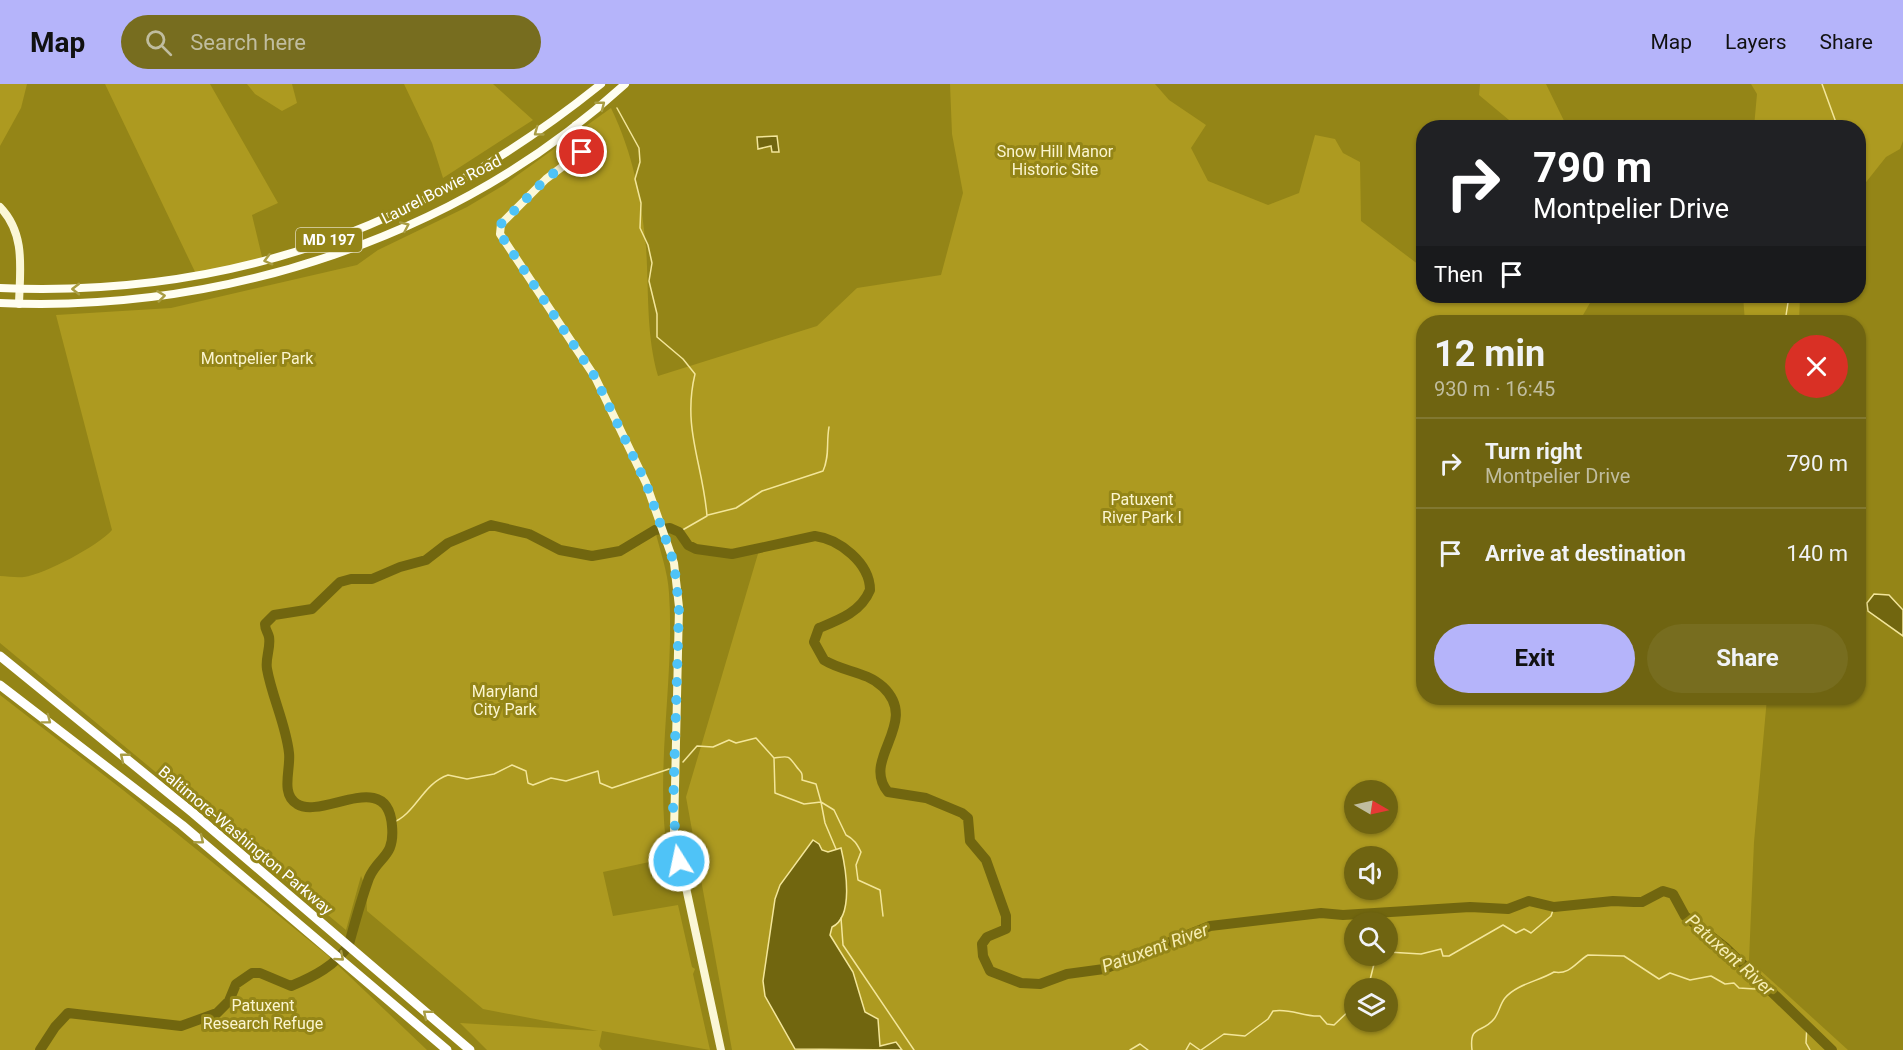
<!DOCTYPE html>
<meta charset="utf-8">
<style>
:root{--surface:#6f6411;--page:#776d1f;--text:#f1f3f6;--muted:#c0bd9f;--line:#817831;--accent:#b5b4fa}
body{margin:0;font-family:Roboto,sans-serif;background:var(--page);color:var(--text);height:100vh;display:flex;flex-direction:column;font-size:22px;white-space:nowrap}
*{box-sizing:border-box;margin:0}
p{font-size:20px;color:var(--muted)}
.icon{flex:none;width:33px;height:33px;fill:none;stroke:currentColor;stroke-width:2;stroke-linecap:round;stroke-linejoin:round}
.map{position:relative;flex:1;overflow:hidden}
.side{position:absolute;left:1416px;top:231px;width:450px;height:390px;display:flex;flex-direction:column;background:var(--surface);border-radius:24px;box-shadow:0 2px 4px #0004}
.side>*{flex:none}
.guide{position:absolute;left:1416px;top:36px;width:450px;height:183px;border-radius:24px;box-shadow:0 2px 4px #0004;background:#202124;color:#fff;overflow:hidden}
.needle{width:39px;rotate:99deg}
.controls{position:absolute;left:1344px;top:696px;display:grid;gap:12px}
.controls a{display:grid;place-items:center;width:54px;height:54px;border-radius:50%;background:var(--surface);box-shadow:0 2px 4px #0004;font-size:30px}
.pin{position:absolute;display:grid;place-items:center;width:51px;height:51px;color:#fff;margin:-26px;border:3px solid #fff;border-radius:50%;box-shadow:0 2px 6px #0007}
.me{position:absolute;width:66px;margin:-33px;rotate:350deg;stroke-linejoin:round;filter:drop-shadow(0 0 4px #0008)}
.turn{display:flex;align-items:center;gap:21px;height:126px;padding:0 18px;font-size:27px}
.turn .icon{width:78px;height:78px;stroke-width:2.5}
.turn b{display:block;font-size:42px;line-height:51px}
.then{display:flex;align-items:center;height:57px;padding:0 18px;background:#0003;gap:12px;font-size:22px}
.round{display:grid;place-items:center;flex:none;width:63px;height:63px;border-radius:32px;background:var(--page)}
.overview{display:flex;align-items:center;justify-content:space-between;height:102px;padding:0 18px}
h1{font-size:36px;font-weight:700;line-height:45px}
.primary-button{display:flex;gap:12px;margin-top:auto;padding:12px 18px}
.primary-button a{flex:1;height:69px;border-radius:36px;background:var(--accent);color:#111;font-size:24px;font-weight:700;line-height:69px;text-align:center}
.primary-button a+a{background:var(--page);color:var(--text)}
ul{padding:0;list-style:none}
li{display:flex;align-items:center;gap:18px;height:90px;padding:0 18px;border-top:2px solid var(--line)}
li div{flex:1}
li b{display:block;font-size:22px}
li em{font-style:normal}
header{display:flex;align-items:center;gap:36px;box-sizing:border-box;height:84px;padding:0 30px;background:var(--accent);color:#111}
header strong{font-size:28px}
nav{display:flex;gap:33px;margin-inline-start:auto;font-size:21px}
.search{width:420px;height:54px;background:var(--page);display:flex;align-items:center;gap:15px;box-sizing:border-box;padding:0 21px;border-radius:33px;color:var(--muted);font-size:22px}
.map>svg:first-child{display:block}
.green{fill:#ad9a20;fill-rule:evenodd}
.water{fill:#71660f;stroke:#f3e69a;stroke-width:1.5}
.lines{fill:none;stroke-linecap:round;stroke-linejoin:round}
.stream{stroke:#f3e69a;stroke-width:1.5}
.river{stroke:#71660f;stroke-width:10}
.secondary{stroke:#fbf7d6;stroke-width:8}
.primary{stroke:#fffef1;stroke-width:8}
.highway{stroke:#fff;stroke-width:9}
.oneway{stroke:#a99d43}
.oneway2{stroke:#a99d45}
.route{stroke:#4fc3f7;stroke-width:10;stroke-dasharray:0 18}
.labels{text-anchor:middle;stroke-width:6;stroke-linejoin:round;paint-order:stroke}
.shield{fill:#948517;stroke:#dfdab9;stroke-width:1.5}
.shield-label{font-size:15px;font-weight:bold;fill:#fff}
.park-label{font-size:16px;fill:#fbf5cf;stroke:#948517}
.street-label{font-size:16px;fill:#fff;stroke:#948517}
.water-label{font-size:18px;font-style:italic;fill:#f7eeb4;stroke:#948517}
</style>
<header>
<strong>Map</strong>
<div class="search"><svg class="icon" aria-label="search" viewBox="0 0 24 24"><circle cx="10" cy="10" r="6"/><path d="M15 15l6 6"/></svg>Search here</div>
<nav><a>Map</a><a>Layers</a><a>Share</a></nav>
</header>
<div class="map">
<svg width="1903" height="966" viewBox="0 0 1903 966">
<rect width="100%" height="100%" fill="#948517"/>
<path class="green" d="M0 0H27L21 24 0 62Z
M105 0H210L278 119 252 131 263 177 197 192Z
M247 0H292L297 19 282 27 255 10Z
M404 0H493L533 36 443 94 432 59Z
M950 0H1155L1169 16 1206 41 1191 64 1208 97 1268 121 1299 109 1315 51 1335 55 1343 69 1360 78 1361 137 1423 184 1424 212H1454L1458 215 1464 212H1594L1579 238H1424V614H1767L1754 758 1749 876 1848 966H732L686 713 760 463C740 463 731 475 706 468 678 461 686 439 655 446 660 467 668 488 669 509 675 596 654 686 668 774L603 788 613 832 678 821 692 883 695 885 693 890 710 966 602 947 599 962 602 966H487L460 939 598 947 483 925 367 827 366 804 361 792 346 846 0 559V492C7 492 17 494 24 493 45 490 98 462 112 446L56 231 171 224 357 181 378 166 467 123 504 101 611 24C633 70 641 112 646 163 649 206 646 251 658 292L817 242 857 204 941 191 963 109 952 50ZM1354 706H1388V740H1354ZM1354 772H1388V806H1354ZM1354 838H1388V872H1354ZM1354 904H1388V938H1354Z
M1480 0H1546L1567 43H1509V36L1479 11Z
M1751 0H1903V57L1900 65 1886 73 1859 107 1858 44 1754 43 1757 10Z
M1743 212H1800L1799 238H1745Z
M0 611 123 706 326 870 427 966H0Z"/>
<path class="water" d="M777 52 779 68H772L771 62 758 65 757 53Z
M1874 510 1889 511 1903 526V552L1868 527 1867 519Z
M813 756 819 760 822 766 828 768 841 764C846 785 854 833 832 843L830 851 853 888 865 928 878 935 880 962 896 958 902 966 795 965 765 912 763 897 775 815 780 801Z"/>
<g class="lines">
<path class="stream" d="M1822 0 1838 44
M617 24 639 64 640 78 635 95 641 119 640 144 648 161 652 179 649 197 657 230V253L683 275 695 290C682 344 703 380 707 432L679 448
M1785 238 1789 212
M708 431 736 424 762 407 823 387C830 371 826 360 829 343
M774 674 775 709 804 720 821 718 825 739 836 765
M683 678 697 662 713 663 729 656 736 659 756 654 774 674C789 672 788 671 796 682 800 688 803 687 802 696L816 700 821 718 834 726 846 751C854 755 857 760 861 768L856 781 858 796 880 806 883 832
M392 739C416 730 422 700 448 691L467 695 494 690 512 681 526 687 528 699 533 701 551 694 566 697 598 687 600 699 612 704 669 685
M841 834 843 861 914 966
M1388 868 1421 870 1441 865 1443 872H1449L1503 841 1516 849 1524 845 1531 849 1551 832 1554 823
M1372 904 1374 900 1370 896 1376 872
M1807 940 1806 959 1810 966
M1130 966 1140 960 1148 966
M1186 966 1190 959 1200 966
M1201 966 1224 950 1245 952 1268 935 1273 927C1291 924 1303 933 1320 932L1327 940 1334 941 1354 922
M1472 966C1469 940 1482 950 1494 935 1499 929 1500 920 1505 914 1517 900 1539 897 1554 888 1570 891 1576 878 1588 871L1624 872 1659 895 1670 889 1690 896 1711 892 1725 900 1734 899 1739 904 1771 906"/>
<path class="river" d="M40 966 55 943 68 929 181 942 217 929 229 917 236 900 252 889H260L291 902C313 893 337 881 349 860 355 838 361 816 369 794 378 772 395 774 392 742 388 683 322 736 297 720 280 710 291 685 289 669 286 641 272 613 267 585 265 574 271 564 269 553 268 548 265 546 265 540L274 531 312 525 340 498 351 495H372L400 483 426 476 448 459 491 441 529 450 560 466 592 472 620 467 655 446 670 444 679 448 688 461 696 465 732 470 815 452C839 455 870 479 870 506 861 528 839 536 819 544L814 558 824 576C843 588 866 587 883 603 921 639 860 675 888 708L926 714 962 729 968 734 970 757 986 776 1006 832V845L987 853 982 860 983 872 990 887 1021 899 1040 900 1067 890 1104 885 1210 842 1321 829 1343 831 1470 823 1508 825 1529 817 1554 823 1613 817 1634 818H1642L1663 807 1673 810 1685 832 1726 864 1832 966"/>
<path class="secondary" d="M576 41 583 57 582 68 546 95 501 140 500 150 595 293 646 399 674 479 679 523 674 748 721 966
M0 123C26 150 20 185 19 220"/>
<path class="primary" d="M0 204C231 214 422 144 601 0
M0 219C225 229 458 153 625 0"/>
<path class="highway" d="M0 572 193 729 470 966
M0 601 182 741 447 966"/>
</g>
<defs><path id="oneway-chevron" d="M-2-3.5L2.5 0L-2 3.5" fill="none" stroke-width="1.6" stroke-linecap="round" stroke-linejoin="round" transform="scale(1.5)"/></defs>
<g class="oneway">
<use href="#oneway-chevron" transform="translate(601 21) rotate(-38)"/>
<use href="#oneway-chevron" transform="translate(538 48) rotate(144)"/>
<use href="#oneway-chevron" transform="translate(405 142) rotate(-24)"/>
<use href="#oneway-chevron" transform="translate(268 176) rotate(165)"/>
<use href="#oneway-chevron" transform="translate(76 205) rotate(180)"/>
<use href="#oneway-chevron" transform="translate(161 212) rotate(-7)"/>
</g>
<g class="oneway2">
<use href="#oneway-chevron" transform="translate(47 636) rotate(37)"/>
<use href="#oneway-chevron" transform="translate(124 673) rotate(-141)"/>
<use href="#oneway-chevron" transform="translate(200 756) rotate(39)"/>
<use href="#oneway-chevron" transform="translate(340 873) rotate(41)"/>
<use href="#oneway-chevron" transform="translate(427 930) rotate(-140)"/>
</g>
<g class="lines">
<path class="route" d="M582 68 546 95 501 140 500 150 595 293 646 399 674 479 679 523 673 727 679 777"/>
</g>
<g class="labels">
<rect class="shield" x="296" y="144" width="66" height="24" rx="4.5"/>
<g class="shield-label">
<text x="329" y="161">MD 197</text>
</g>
<g class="park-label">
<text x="1055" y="73">Snow Hill Manor<tspan x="1055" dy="18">Historic Site</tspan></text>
<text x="257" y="280">Montpelier Park</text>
<text x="1142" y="421">Patuxent<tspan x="1142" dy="18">River Park I</tspan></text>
<text x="505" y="613">Maryland<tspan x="505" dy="18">City Park</tspan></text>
<text x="263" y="927">Patuxent<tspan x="263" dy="18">Research Refuge</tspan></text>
</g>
<g class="street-label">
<text transform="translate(441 105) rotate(-27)" y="6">Laurel Bowie Road</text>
<text transform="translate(246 756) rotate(40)" y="6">Baltimore-Washington Parkway</text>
</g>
<g class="water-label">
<text transform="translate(1155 864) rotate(-20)" y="6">Patuxent River</text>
<text transform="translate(1730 871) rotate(42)" y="6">Patuxent River</text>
</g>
</g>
</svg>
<div class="controls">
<a><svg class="needle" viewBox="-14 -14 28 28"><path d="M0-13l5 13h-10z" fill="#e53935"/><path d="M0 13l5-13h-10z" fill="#c0bd9f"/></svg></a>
<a><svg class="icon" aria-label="sound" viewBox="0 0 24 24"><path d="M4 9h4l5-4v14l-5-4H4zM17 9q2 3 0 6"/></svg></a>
<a><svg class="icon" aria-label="search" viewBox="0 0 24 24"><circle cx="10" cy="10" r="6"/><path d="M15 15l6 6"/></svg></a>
<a><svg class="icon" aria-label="layers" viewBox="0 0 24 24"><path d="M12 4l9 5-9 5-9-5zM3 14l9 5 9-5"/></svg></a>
</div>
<div class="pin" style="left:582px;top:68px;background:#d93025"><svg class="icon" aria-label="arrive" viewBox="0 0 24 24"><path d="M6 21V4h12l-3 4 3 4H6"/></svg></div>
<svg class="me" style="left:679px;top:777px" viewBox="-20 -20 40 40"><circle r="17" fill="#4fc3f7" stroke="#fff" stroke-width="3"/><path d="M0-11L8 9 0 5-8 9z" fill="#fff"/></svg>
<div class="guide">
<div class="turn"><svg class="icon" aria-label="right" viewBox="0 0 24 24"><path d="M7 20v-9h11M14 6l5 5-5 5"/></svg><div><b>790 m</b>Montpelier Drive</div></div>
<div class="then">Then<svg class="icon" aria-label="arrive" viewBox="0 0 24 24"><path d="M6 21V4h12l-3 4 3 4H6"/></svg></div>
</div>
<section class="side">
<div class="overview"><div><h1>12 min</h1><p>930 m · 16:45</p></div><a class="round" style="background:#d93025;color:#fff"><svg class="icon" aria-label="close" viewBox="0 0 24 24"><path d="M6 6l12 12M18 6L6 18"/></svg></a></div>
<ul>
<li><svg class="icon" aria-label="right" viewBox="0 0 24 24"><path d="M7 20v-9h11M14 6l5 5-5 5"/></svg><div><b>Turn right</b><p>Montpelier Drive</p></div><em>790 m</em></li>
<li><svg class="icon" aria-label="arrive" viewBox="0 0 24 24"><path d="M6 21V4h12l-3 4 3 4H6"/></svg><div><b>Arrive at destination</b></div><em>140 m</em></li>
</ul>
<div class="primary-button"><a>Exit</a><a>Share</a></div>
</section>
</div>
